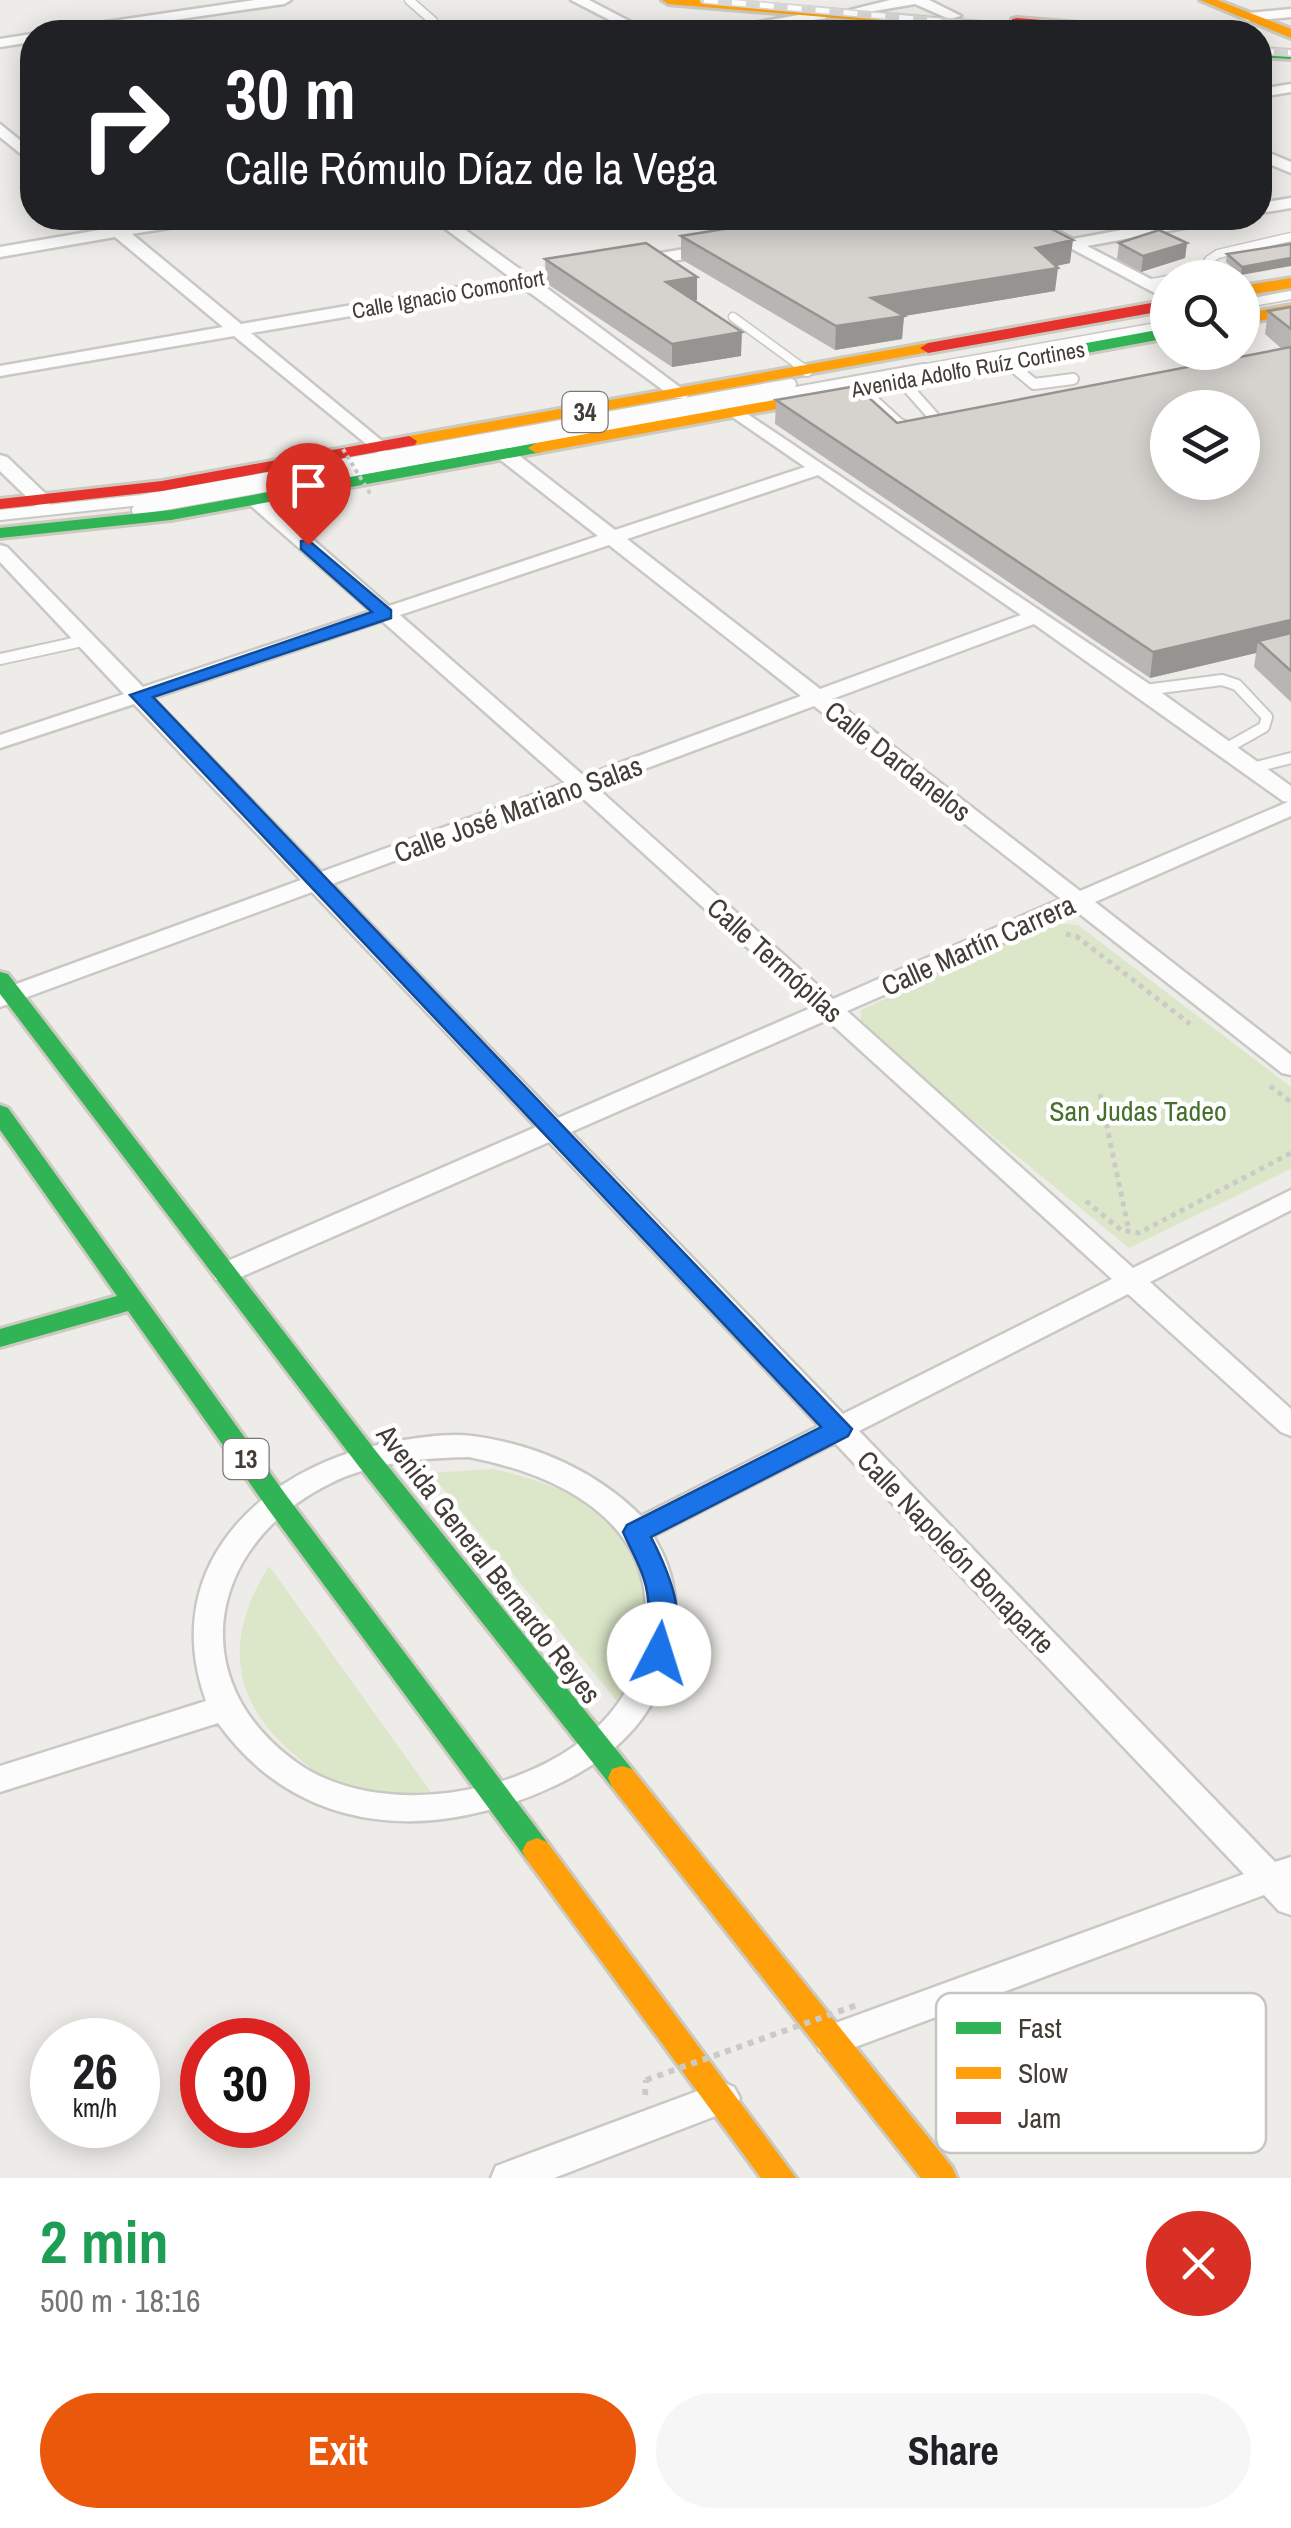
<!DOCTYPE html>
<meta charset="utf-8">
<style>
:root{--surface:#fff;--page:#f6f6f6;--text:#202124;--muted:#757577;--accent:#ea580c}
body{margin:0;font-family:"Archivo Narrow",sans-serif;background:var(--page);color:var(--text);height:100vh;display:flex;flex-direction:column;font-size:38px;white-space:nowrap}
*{box-sizing:border-box;margin:0}
p{font-size:32px;color:var(--muted)}
.icon{flex:none;width:55px;height:55px;fill:none;stroke:currentColor;stroke-width:2;stroke-linecap:round;stroke-linejoin:round}
.map{position:relative;height:2178px;overflow:hidden}
.drawer{display:flex;flex-direction:column;background:var(--surface);flex:1}
.drawer>*{flex:none}
.guide{position:absolute;left:20px;top:20px;width:1252px;height:210px;border-radius:40px;box-shadow:0 5px 25px #0003;background:#202124;color:#fff;overflow:hidden}
.fabs{position:absolute;left:1150px;top:260px;display:grid;gap:20px}
.fabs a{display:grid;place-items:center;width:110px;height:110px;border-radius:50%;background:var(--surface);box-shadow:0 5px 25px #0003;font-size:50px}
.speed{position:absolute;left:30px;top:2018px;display:flex;gap:20px;font-size:50px;font-weight:700;text-align:center}
.speed>*{display:grid;place-content:center;width:130px;height:130px;border-radius:50%;background:var(--surface);box-shadow:0 5px 25px #0003;line-height:1}
.speed small{font-size:25px;font-weight:400}
.speed .limit{border:15px solid #d22;background:#fff;color:#111}
.pin{position:absolute;display:grid;place-items:center;width:85px;height:85px;color:#fff;margin:-102px -42px;border-radius:50% 50% 50% 0;rotate:-45deg;box-shadow:0 0 10px #0007}
.pin .icon{rotate:45deg}
.me{position:absolute;width:110px;margin:-55px;rotate:5deg;stroke-linejoin:round;filter:drop-shadow(0 0 8px #0008)}
.turn{display:flex;align-items:center;gap:35px;height:210px;padding:0 40px;font-size:45px}
.turn .icon{width:130px;height:130px;stroke-width:2.5}
.turn b{display:block;font-size:70px;line-height:85px}
.round{display:grid;place-items:center;flex:none;width:105px;height:105px;border-radius:52px;background:var(--page)}
.summary{display:flex;align-items:center;justify-content:space-between;height:170px;padding:0 40px}
h1{font-size:60px;font-weight:800;line-height:75px;color:#1e9e55}
.cta{display:flex;gap:20px;margin-top:auto;padding:20px 40px}
.cta a{flex:1;height:115px;border-radius:60px;background:var(--accent);color:#fff;font-size:40px;font-weight:800;line-height:115px;text-align:center}
.cta a+a{background:var(--page);color:var(--text)}
.map>svg:first-child{display:block}
.green{fill:#dce7c9}
.lines{fill:none;stroke-linecap:round;stroke-linejoin:round}
.lane-far1-casing{stroke:#cac8c4;stroke-width:11}
.lane-casing{stroke:#cac8c4;stroke-width:14}
.street-casing{stroke:#cac8c4;stroke-width:5}
.fast-casing{stroke:#ccc9bf;stroke-width:6}
.slow-casing{stroke:#ccc9bf;stroke-width:6}
.jam-casing{stroke:#ccc9bf;stroke-width:6}
.path-far1{stroke:#cccac6;stroke-width:5;stroke-dasharray:5 5;stroke-linecap:butt}
.path{stroke:#cccac6;stroke-width:6;stroke-dasharray:6 6;stroke-linecap:butt}
.lane-far1{stroke:#fcfcfc;stroke-width:8}
.lane{stroke:#fcfcfc;stroke-width:10}
.street{fill:#fcfcfc;fill-rule:evenodd}
.fast{fill:#30b455;fill-rule:evenodd}
.slow{fill:#ff9f0a;fill-rule:evenodd}
.jam{fill:#e5322d;fill-rule:evenodd}
.rail-casing{stroke:#d8d8d7;stroke-width:8}
.rail{stroke:#fff;stroke-width:5;stroke-dasharray:14;stroke-linecap:butt}
.path-bridge-far1{stroke:#cccac6;stroke-width:4;stroke-dasharray:4 4;stroke-linecap:butt}
.path-bridge{stroke:#cccac6;stroke-width:6;stroke-dasharray:6 6;stroke-linecap:butt}
.wall{fill:#b8b5b2}
.shaded-wall{fill:#969491}
.building{fill:#d6d3cf;stroke:#969491;stroke-width:2.5;fill-rule:evenodd}
.route{fill:#1a73e8;stroke:#114b97;stroke-width:2.5}
.labels{text-anchor:middle;stroke-width:9;stroke-linejoin:round;paint-order:stroke}
.far-street-label{font-size:22px;fill:#433d35;stroke:#fff}
.shield{fill:#fff;stroke:#7b7772;stroke-width:2.5}
.shield-label{font-size:25px;font-weight:bold;fill:#433d35}
.street-label{font-size:28px;fill:#433d35;stroke:#fff}
.park-label{font-size:28px;fill:#47702d;stroke:#fff}
.key{fill:#fff;stroke:#c7c5c2;stroke-width:2.5}
.key-label{font-size:28px;fill:#433d35}
</style>
<div class="map">
<svg width="1291" height="2178" viewBox="0 0 1291 2178">
<rect width="100%" height="100%" fill="#eeece8"/>
<path class="green" d="M1051 923 1078 925 1291 1087V1169L1129 1248 861 1028V1010Z
M493 1469C571 1486 646 1521 646 1611 646 1623 649 1638 646 1650 641 1669 629 1688 621 1706L430 1473Z
M269 1566 438 1802C416 1801 372 1804 353 1797 335 1790 317 1773 302 1761 232 1706 221 1642 269 1566Z"/>
<g class="lines">
<defs>
<path id="lane-far1" d="M409 0 433 21
M1214 271 1209 260 1218 254 1291 237
M1181 278 1214 271 1223 278
M1147 284 1168 280
M1242 304 1291 295
M733 317 807 371
M1008 362 1019 371
M910 371 1168 325"/>
<path id="lane" d="M804 369 807 371
M1016 369 1034 384 1073 379
M902 381 933 416 937 428
M861 389 898 423 913 431
M137 510 924 369
M0 515 141 500 791 384
M0 659 87 640
M1145 690 1222 680 1237 685 1267 717 1264 727 1225 749
M1252 768 1291 758"/>
<path id="street" d="M255 0H291L284 4 91 32H58L65 28Z
M571 0H589L650 32H633Z
M890 0H929L961 16 949 19 915 4 857 14 850 10Z
M1291 9V17L1248 21 1241 17 1248 13Z
M821 11 826 12V18L734 32H702Z
M32 34V42L0 47V39Z
M1291 84V92L1260 97V89Z
M0 124 32 150V163L0 137Z
M1260 149 1291 162V173L1260 160Z
M1291 198V208L1260 213V203Z
M94 218H111L122 226 174 218H208L200 223 132 234 241 324 511 278 431 218H449L528 275 583 268V276L540 283 689 394 686 398H674L522 287 251 333 387 445 389 449 380 455 234 336 0 376V366L223 327 115 237 0 257V247L105 229Z
M1014 218H1033L1073 239 1187 218H1219L1211 223 1087 246 1168 288V300Z
M715 244 721 245V253L636 267 628 262 636 257Z
M737 407 1152 686 1291 786V816L1095 902 1291 1055V1075L1282 1073 1076 911 847 1011 1133 1268 1291 1190V1210L1150 1282 1291 1409V1436L1281 1432 1128 1294 859 1431 1275 1862 1291 1857V1915L1279 1911 1264 1895 831 2056 819 2051 814 2040 819 2029 1244 1874 835 1443 653 1536C673 1567 679 1603 674 1639 663 1712 618 1756 554 1786 434 1842 301 1838 218 1723L0 1792V1766L206 1701C155 1560 272 1459 404 1440 425 1437 450 1433 472 1436 535 1444 596 1471 641 1516L819 1426 549 1142 234 1280H216L212 1273 216 1266 536 1127 312 892 0 1007V990L301 880 134 704 0 748V735L124 694 0 562V545L7 547 143 687 371 611 249 504V496H263L389 606 598 536 498 458V450H512L615 530 805 467 731 416 728 412ZM818 475 1021 615 820 689 627 539ZM609 545 801 696 584 776 400 615ZM382 621 565 783 321 872 153 698ZM1034 624 1283 801 1288 802 1080 891 832 699ZM814 706 1061 899 833 999 596 787ZM577 793 813 1007 558 1118 332 884ZM827 1020 1112 1279 843 1414 571 1132ZM469 1457C560 1475 661 1523 644 1634 640 1662 631 1688 613 1710 548 1793 383 1825 296 1762 181 1679 209 1544 329 1484 372 1462 421 1458 469 1457Z
M0 455 7 457 50 498V506H36L0 471Z
M722 2082 734 2087 740 2098 734 2109 554 2178H491L496 2166Z"/>
<path id="fast" d="M1260 49 1291 51V59L1260 57Z
M1168 328V338L929 382 921 377 929 372Z
M536 443 542 444V452L171 520 0 538V528L171 510Z
M0 972 8 974 375 1450 632 1769 636 1778 632 1787 622 1790 612 1787 357 1464 0 994Z
M0 1105 8 1108 286 1495 547 1842 552 1851 547 1860 537 1864 527 1860 268 1509 128 1311 0 1347V1329L117 1296 0 1130Z"/>
<path id="slow" d="M662 0H712L1042 28 1048 32H1003L668 4Z
M1200 0H1217L1291 29V38Z
M1291 278V288L1242 296V286Z
M1291 305V315L1242 324V314Z
M928 343 936 348 934 351 409 446 401 441 409 436Z
M929 372 937 377 935 380 536 453 528 448 536 443Z
M622 1766 632 1769 952 2167 957 2178H921L612 1787 608 1778 612 1769Z
M537 1838 547 1842 796 2178H761L527 1860 522 1851 527 1842Z"/>
<path id="jam" d="M1017 18 1141 28 1147 32H1099L1012 25V19Z
M1168 300V310L928 353 920 348 928 343Z
M409 436 417 441 415 445 162 491 0 509V499L162 481Z"/>
</defs>
<use href="#lane-far1" class="lane-far1-casing"/>
<use href="#lane" class="lane-casing"/>
<use href="#street" class="street-casing"/>
<use href="#fast" class="fast-casing"/>
<use href="#slow" class="slow-casing"/>
<use href="#jam" class="jam-casing"/>
<path class="path-far1" d="M1066 934 1076 936 1190 1024
M1270 1086 1291 1102
M1100 1094 1129 1231
M1086 1201 1121 1230 1139 1233 1291 1153"/>
<path class="path" d="M645 2095 646 2080"/>
<use href="#lane-far1" class="lane-far1"/>
<use href="#lane" class="lane"/>
<use href="#street" class="street"/>
<use href="#fast" class="fast"/>
<use href="#slow" class="slow"/>
<use href="#jam" class="jam"/>
<defs>
<path id="rail" d="M704 0 1061 32
M1260 51 1291 53"/>
</defs>
<use href="#rail" class="rail-casing"/>
<use href="#rail" class="rail"/>
<path class="path-bridge-far1" d="M343 449 371 495"/>
<path class="path-bridge" d="M646 2080 857 2005"/>
</g>
<path class="wall" d="M681 236 1070 263 1055 266V291L904 316 902 339 835 350 681 259Z
M1119 243H1187L1185 258 1141 272 1117 259Z
M1291 244 1241 275 1226 262 1227 254Z
M545 259 697 277V300H694L741 356 672 367 546 283Z
M1291 307V702L1254 667 1256 653 1150 678 775 424 776 400 897 423 1282 349 1265 334 1268 311Z"/>
<path class="shaded-wall" d="M1073 240 1070 263 1034 271 1036 248Z
M1187 243 1185 258 1141 272 1143 256Z
M1291 258V266L1241 275 1242 267Z
M1058 268 1055 291 904 316 902 339 835 350 836 326 871 298Z
M697 277V300L666 305V282Z
M742 332 741 356 672 367V344Z
M1291 620V645L1258 641 1256 653 1150 678 1153 652Z"/>
<path class="building" d="M792 218H1030L1073 240 1036 248 1058 268 871 298 904 316 836 326 681 236Z
M1159 230 1187 243 1143 256 1119 243Z
M646 243 697 277 666 282 742 332 672 344 545 259Z
M1291 244V258L1242 267 1227 254Z
M1291 307V329L1268 311Z
M1291 347V620L1153 652 776 400 856 386 897 423ZM1168 408H1242V482H1168Z
M1291 633V671L1258 641Z"/>
<path class="route" d="M308 540 391 610V618L153 697 852 1429 848 1436 651 1537C670 1574 690 1622 669 1662L659 1666 649 1662C639 1644 651 1620 648 1599 646 1575 633 1554 623 1532L627 1525 821 1427 130 695 372 612 301 549V541Z"/>
<g class="labels">
<g class="far-street-label">
<text transform="translate(448 294) rotate(-10)" y="8">Calle Ignacio Comonfort</text>
<text transform="translate(968 369) rotate(-10)" y="8">Avenida Adolfo Ruíz Cortines</text>
</g>
<g class="shield">
<rect x="562.5" y="392" width="45" height="40" rx="8"/>
<rect x="223.5" y="1439" width="45" height="40" rx="8"/>
</g>
<g class="shield-label">
<text x="585" y="421">34</text>
<text x="246" y="1468">13</text>
</g>
<g class="street-label">
<text transform="translate(898 761) rotate(38)" y="10">Calle Dardanelos</text>
<text transform="translate(518 809) rotate(-20)" y="10">Calle José Mariano Salas</text>
<text transform="translate(978 945) rotate(-24)" y="10">Calle Martín Carrera</text>
<text transform="translate(775 960) rotate(42)" y="10">Calle Termópilas</text>
<text transform="translate(956 1552) rotate(46)" y="10">Calle Napoleón Bonaparte</text>
<text transform="translate(489 1564) rotate(52)" y="10">Avenida General Bernardo Reyes</text>
</g>
<g class="park-label">
<text x="1138" y="1121">San Judas Tadeo</text>
</g>
</g>
<rect x="936" y="1993" width="330" height="160" rx="15" class="key"/>
<rect x="956" y="2022" width="45" height="12" fill="#30b455"/>
<rect x="956" y="2067" width="45" height="12" fill="#ff9f0a"/>
<rect x="956" y="2112" width="45" height="12" fill="#e5322d"/>
<g class="key-label">
<text x="1018" y="2038">Fast</text>
<text x="1018" y="2083">Slow</text>
<text x="1018" y="2128">Jam</text>
</g>
</svg>
<div class="fabs">
<a><svg class="icon" aria-label="search" viewBox="0 0 24 24"><circle cx="10" cy="10" r="6"/><path d="M15 15l6 6"/></svg></a>
<a><svg class="icon" aria-label="layers" viewBox="0 0 24 24"><path d="M12 4l9 5-9 5-9-5zM3 14l9 5 9-5"/></svg></a>
</div>
<div class="speed"><div>26<small>km/h</small></div><div class="limit">30</div></div>
<div class="pin" style="left:308px;top:545px;background:#d93025"><svg class="icon" aria-label="arrive" viewBox="0 0 24 24"><path d="M6 21V4h12l-3 4 3 4H6"/></svg></div>
<svg class="me" style="left:659px;top:1654px" viewBox="-20 -20 40 40"><circle r="19" fill="#fff"/><path d="M0-13L10 11 0 6-10 11z" fill="#1a73e8"/></svg>
<div class="guide">
<div class="turn"><svg class="icon" aria-label="right" viewBox="0 0 24 24"><path d="M7 20v-9h11M14 6l5 5-5 5"/></svg><div><b>30 m</b>Calle Rómulo Díaz de la Vega</div></div>
</div>
</div>
<section class="drawer">
<div class="summary"><div><h1>2 min</h1><p>500 m · 18:16</p></div><a class="round" style="background:#d93025;color:#fff"><svg class="icon" aria-label="close" viewBox="0 0 24 24"><path d="M6 6l12 12M18 6L6 18"/></svg></a></div>
<div class="cta"><a>Exit</a><a>Share</a></div>
</section>
